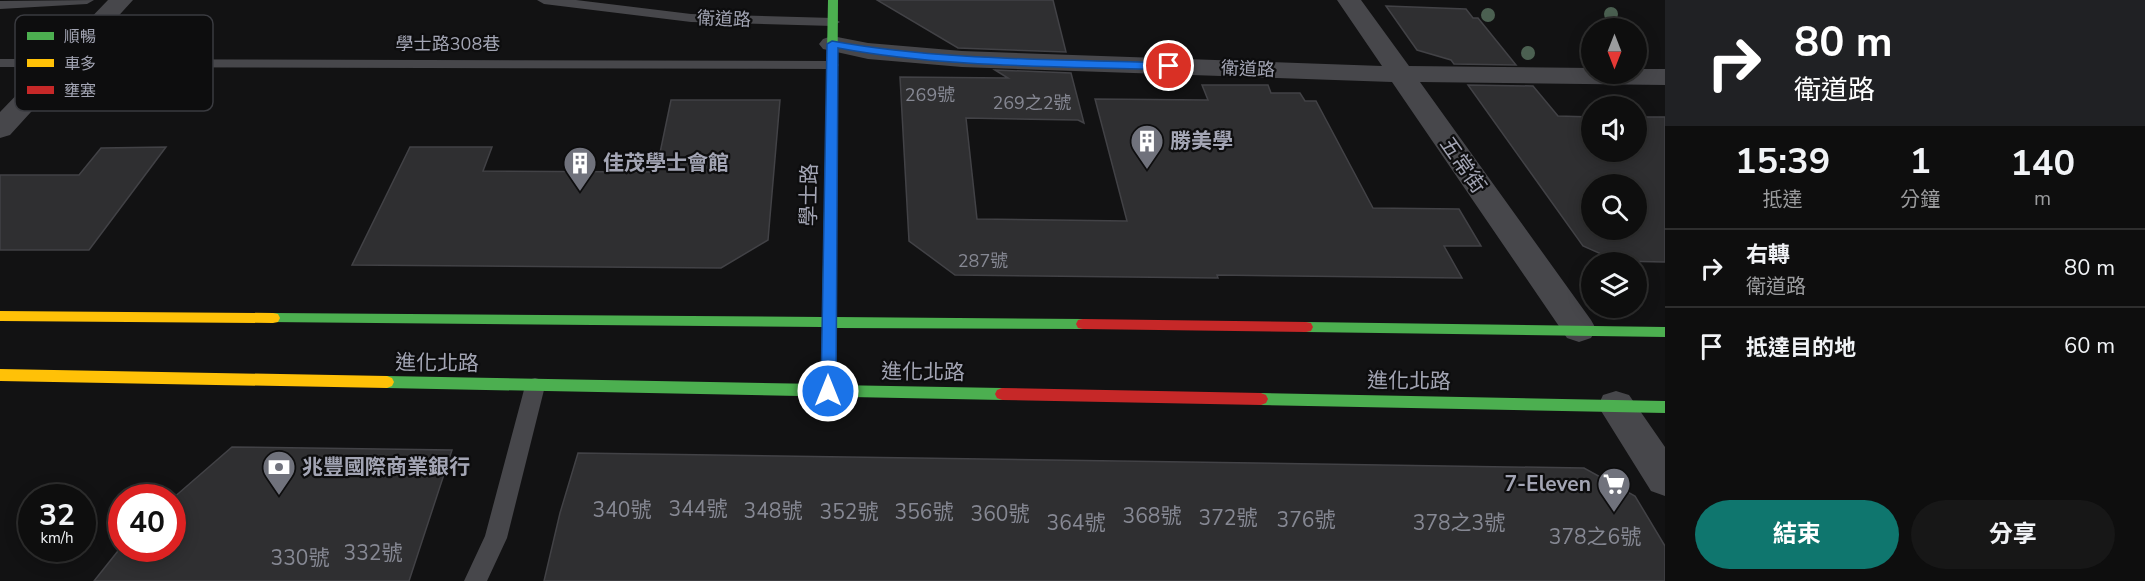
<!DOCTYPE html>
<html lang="zh-TW">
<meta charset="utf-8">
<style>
:root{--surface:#0e0e0e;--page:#171717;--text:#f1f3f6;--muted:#9b9c9e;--line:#2e2e2e;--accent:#0f766e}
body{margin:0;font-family:"Nunito Sans","Noto Sans TC",sans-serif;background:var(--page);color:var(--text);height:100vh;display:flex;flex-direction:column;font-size:22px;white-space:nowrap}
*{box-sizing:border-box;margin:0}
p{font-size:20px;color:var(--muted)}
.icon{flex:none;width:33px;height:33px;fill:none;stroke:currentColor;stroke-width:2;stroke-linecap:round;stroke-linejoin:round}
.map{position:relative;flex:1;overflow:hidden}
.panel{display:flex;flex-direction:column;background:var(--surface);width:480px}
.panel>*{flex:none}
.banner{background:#202124;color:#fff;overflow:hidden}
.needle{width:39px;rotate:180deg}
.fabs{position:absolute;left:1581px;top:18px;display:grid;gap:12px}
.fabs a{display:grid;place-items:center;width:66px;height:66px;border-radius:50%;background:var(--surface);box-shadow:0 3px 15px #0003,0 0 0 2px var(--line);font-size:30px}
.speed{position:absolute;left:18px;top:484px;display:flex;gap:12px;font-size:30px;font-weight:700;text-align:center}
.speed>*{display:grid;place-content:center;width:78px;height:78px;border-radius:50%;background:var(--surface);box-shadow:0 3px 15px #0003,0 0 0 2px var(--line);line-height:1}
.speed small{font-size:15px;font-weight:400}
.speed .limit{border:9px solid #d22;background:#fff;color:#111}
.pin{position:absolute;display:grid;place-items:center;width:51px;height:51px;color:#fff;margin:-26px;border:3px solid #fff;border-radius:50%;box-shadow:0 2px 6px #0007}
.me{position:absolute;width:66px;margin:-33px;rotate:0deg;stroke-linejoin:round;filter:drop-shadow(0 0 4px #0008)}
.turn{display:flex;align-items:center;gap:21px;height:126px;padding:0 30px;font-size:27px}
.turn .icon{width:78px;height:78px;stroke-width:2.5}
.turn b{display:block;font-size:42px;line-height:51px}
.eta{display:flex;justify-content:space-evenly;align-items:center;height:102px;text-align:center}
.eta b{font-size:36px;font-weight:700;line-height:42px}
.button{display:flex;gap:12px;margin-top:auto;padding:12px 30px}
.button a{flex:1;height:69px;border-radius:36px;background:var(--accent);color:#fff;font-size:24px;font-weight:700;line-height:69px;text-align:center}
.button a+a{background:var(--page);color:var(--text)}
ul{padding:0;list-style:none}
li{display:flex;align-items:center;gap:18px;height:78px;padding:0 30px;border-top:2px solid var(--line)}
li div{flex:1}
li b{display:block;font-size:22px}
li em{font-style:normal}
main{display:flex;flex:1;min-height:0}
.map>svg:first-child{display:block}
.building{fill:#2f2f31;stroke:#424246;stroke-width:1.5;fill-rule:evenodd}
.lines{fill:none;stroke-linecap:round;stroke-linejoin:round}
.lane{fill:#47474b;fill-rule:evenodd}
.street{fill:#47474b;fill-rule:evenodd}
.fast{fill:#4caf50;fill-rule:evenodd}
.slow{fill:#ffc107;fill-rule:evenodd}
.jam{fill:#c62828;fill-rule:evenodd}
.tree{fill:#4b6051}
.route{fill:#1a73e8;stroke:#114b97;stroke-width:1.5}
.labels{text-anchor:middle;stroke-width:4.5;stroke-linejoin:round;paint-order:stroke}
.far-street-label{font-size:18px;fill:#a3a5b4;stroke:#0d0d0e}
.number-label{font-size:18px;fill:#868893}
.poi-label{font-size:21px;font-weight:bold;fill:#a3a5b4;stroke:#0d0d0e;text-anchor:start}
.street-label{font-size:21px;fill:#a3a5b4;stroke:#0d0d0e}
.near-number-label{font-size:21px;fill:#868893}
.key{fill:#0d0d0e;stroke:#3a3b40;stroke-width:1.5}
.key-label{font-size:16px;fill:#a3a5b4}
</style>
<main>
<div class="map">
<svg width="1665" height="581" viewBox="0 0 1665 581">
<rect width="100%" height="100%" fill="#121213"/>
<path class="building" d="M877 0H1053L1066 52 958 48Z
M1386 6 1466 9 1473 18H1478L1516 65 1454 64 1451 60 1417 50Z
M995 70 1071 73 1084 123 1078 120 966 118 977 219 1127 221 1095 99 1208 100 1202 85H1268L1271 93H1300L1305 101H1316L1373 208 1459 209 1481 246H1444L1462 278 1217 275 1218 278 955 275 909 241 900 77 1008 78Z
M1468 85 1533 86 1558 116 1592 117V152H1636V117H1665V262L1617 261 1583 246ZM1592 184H1636V230H1592Z
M671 100H780L768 240 721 268 352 265 410 147H492L483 171 656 172Z
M166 147 89 250H0V175H79L101 148Z
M232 447 452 450 409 581H94L122 546V549H172V499Z
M578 453 1584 468 1635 496 1665 546V581H544L560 513Z"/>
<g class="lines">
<path class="lane" d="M94 0 87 4 0 9V1Z
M537 0H576L691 14 833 18 840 22 833 26 691 22 544 4Z
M0 59 832 61 839 65 832 69 0 67Z
M535 378 542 380 545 386 507 538 487 581H464L485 536 525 386 528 380Z"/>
<path class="street" d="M108 0H133L10 135 0 138V112Z
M1337 0H1361L1409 66 1592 68V74H1636V69H1665V85L1420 82 1591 320 1596 329 1591 338 1579 342 1567 338 1392 82 962 67 868 59 823 49 819 44 823 39 832 36 868 43 962 51 1382 66Z
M1616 391 1629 395 1665 447V496L1651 491 1598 406 1603 395Z"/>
<path class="fast" d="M828 0H838L836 317 1083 319 1088 320 1090 324 1088 328 1083 329 836 328 835 385 1002 388 1007 390 1009 394 1007 398 1002 400 387 388 382 386 380 382 382 378 387 376 821 384 822 327 268 322 266 318 268 314 273 313 822 317Z
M1306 322 1665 327V337L1306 332 1301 331 1299 327 1301 323Z
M1261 393 1665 401V413L1261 405 1256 403 1254 399 1256 395Z"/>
<path class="slow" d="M0 311 273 313 278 314 280 318 278 322 273 323 0 321Z
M0 369 387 376 392 378 394 382 392 386 387 388 0 381Z"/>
<path class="jam" d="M1083 319 1306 322 1311 323 1313 327 1311 331 1306 332 1083 329 1078 328 1076 324 1078 320Z
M1002 388 1261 393 1266 395 1268 399 1266 403 1261 405 1002 400 997 398 995 394 997 390Z"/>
</g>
<g class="tree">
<circle cx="1611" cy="14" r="7"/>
<circle cx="1488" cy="15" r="7"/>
<circle cx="1528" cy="53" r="7"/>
</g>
<path class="route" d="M832 41C943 61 1057 59 1169 63L1174 66 1169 70C1059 66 946 68 838 48L836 391 834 396 828 398 823 396 821 391 827 44Z"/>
<defs>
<symbol id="building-pin" viewBox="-11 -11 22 30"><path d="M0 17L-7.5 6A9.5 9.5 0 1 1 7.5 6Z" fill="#70727c" stroke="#0d0d0e"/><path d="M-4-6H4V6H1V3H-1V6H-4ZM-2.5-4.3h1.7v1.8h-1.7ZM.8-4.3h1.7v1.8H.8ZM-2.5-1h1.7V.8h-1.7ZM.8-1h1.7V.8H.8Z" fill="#fff"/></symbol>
<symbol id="bank-pin" viewBox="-11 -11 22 30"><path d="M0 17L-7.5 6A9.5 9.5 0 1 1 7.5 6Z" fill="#70727c" stroke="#0d0d0e"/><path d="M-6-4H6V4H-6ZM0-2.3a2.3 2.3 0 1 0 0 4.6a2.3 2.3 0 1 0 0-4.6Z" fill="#fff"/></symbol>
<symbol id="supermarket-pin" viewBox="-11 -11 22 30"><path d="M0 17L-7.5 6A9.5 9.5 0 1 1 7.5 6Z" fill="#70727c" stroke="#0d0d0e"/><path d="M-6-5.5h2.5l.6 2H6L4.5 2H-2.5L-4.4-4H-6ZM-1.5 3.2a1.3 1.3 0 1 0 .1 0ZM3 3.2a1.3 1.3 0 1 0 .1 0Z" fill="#fff"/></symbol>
</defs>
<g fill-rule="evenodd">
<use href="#building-pin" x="1128" y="122" width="38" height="52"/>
<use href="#building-pin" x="561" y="144" width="38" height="52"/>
<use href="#bank-pin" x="260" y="448" width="38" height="52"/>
<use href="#supermarket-pin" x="1595" y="465" width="38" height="52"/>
</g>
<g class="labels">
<g class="far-street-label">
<text transform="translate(724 19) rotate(2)" y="6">衛道路</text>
<text x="448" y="50">學士路308巷</text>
<text transform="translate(1248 69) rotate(2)" y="6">衛道路</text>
</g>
<g class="number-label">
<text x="930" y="101">269號</text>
<text x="1032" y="109">269之2號</text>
<text x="983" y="267">287號</text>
</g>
<g class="poi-label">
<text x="1170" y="148">勝美學</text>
<text x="603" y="170">佳茂學士會館</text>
<text x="302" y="474">兆豐國際商業銀行</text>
<text x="1591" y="491" text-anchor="end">7-Eleven</text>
</g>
<g class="street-label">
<text transform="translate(1463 165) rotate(55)" y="7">五常街</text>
<text transform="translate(809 195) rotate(-89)" y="7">學士路</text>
<text transform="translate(437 363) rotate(1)" y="7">進化北路</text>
<text transform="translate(923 372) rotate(1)" y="7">進化北路</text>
<text transform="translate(1409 381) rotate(1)" y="7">進化北路</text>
</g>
<g class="near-number-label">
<text x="698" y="516">344號</text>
<text x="622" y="517">340號</text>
<text x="773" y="518">348號</text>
<text x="849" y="519">352號</text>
<text x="924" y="519">356號</text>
<text x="1000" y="521">360號</text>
<text x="1152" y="523">368號</text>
<text x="1228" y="525">372號</text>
<text x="1306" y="527">376號</text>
<text x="1076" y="530">364號</text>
<text x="1459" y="530">378之3號</text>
<text x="1595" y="544">378之6號</text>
<text x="373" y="560">332號</text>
<text x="300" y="565">330號</text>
</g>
</g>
<rect x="15" y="15" width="198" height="96" rx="9" class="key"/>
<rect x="27" y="32" width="27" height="8" fill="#4caf50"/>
<rect x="27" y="59" width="27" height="8" fill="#ffc107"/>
<rect x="27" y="86" width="27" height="8" fill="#c62828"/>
<g class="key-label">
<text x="64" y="42">順暢</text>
<text x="64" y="69">車多</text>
<text x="64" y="96">壅塞</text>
</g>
</svg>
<div class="fabs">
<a><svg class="needle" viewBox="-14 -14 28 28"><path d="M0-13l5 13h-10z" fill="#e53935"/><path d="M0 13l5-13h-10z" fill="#9b9c9e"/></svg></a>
<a><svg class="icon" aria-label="sound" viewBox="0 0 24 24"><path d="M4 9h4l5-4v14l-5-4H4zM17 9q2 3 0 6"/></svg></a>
<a><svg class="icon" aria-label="search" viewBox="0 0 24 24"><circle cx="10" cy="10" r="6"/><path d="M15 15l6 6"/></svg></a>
<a><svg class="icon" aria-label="layers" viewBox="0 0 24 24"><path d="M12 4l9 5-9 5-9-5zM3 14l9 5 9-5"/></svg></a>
</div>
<div class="speed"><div>32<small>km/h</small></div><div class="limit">40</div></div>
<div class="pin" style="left:1169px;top:66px;background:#d93025"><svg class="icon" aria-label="arrive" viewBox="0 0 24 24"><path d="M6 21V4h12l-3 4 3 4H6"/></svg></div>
<svg class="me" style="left:828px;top:391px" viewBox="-20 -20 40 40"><circle r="17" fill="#1a73e8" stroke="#fff" stroke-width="3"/><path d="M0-11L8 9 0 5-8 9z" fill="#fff"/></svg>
</div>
<section class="panel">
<div class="banner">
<div class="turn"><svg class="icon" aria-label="right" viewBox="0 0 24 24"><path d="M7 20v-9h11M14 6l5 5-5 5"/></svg><div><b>80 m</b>衛道路</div></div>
</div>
<div class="eta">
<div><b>15:39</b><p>抵達</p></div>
<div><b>1</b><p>分鐘</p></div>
<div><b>140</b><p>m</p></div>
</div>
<ul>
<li><svg class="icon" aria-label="right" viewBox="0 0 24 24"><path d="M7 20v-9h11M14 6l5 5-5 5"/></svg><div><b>右轉</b><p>衛道路</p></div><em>80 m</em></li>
<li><svg class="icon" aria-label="arrive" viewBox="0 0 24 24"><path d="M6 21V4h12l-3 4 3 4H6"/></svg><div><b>抵達目的地</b></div><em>60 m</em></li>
</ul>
<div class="button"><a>結束</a><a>分享</a></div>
</section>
</main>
